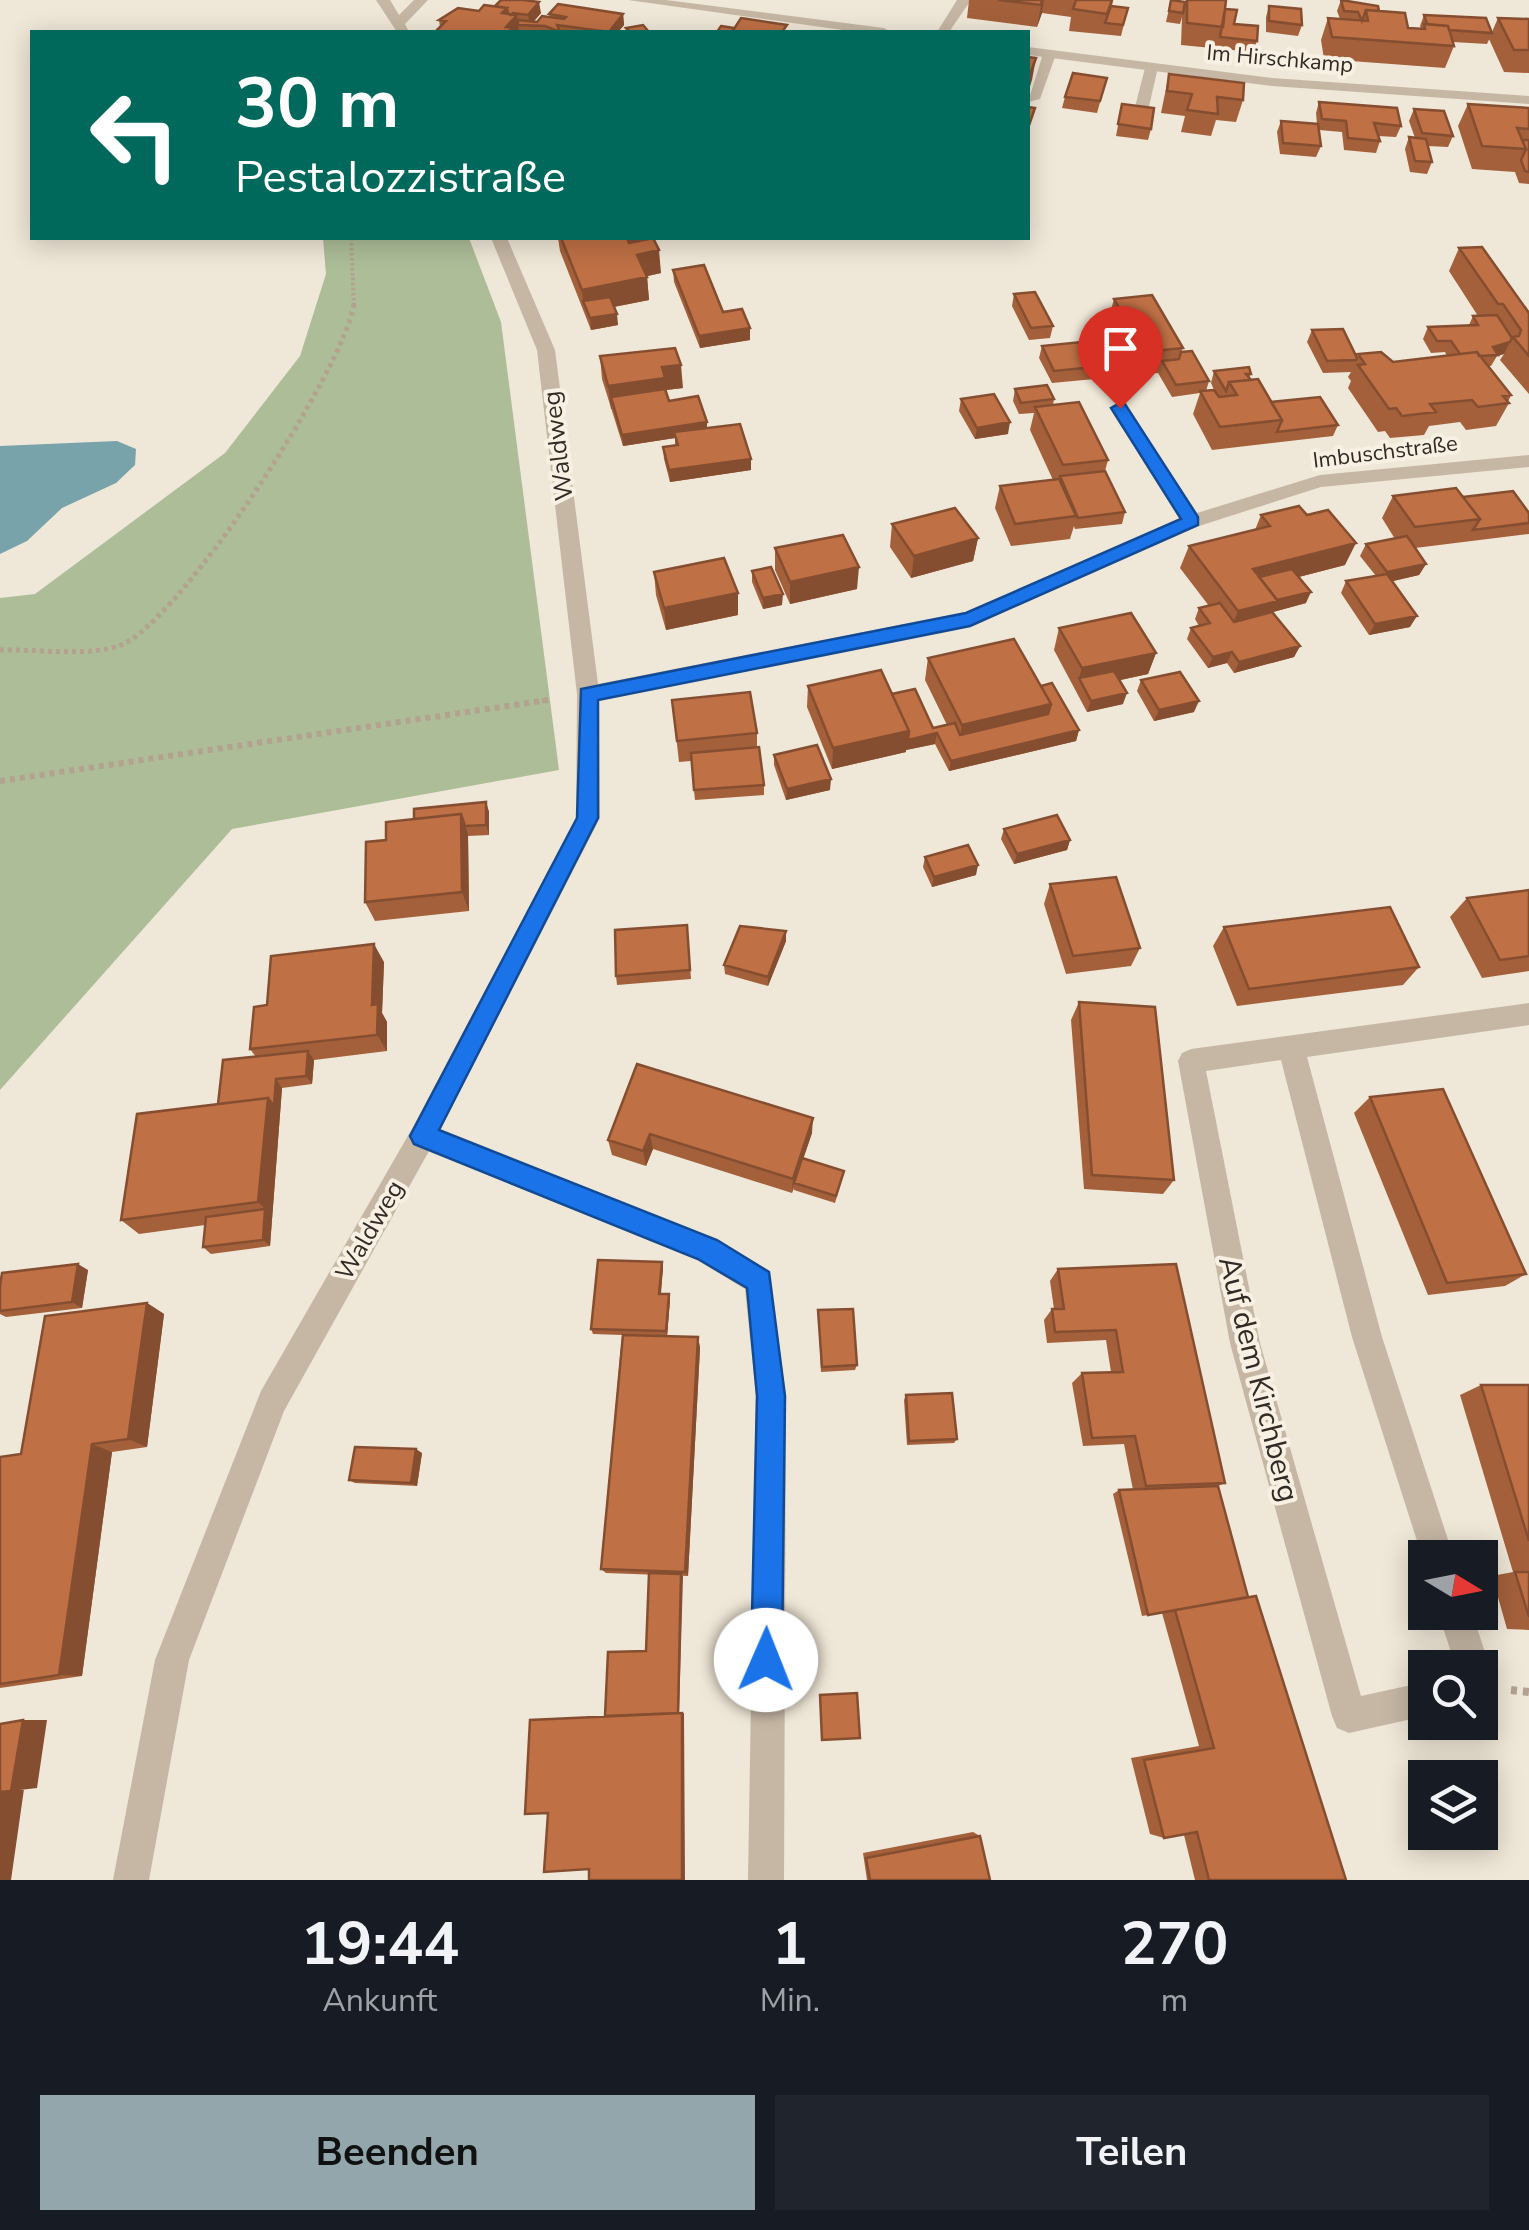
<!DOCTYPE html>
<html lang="de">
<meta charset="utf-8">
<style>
:root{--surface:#171b24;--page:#20242c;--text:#f1f3f6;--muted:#9ea1a6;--accent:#92a6ac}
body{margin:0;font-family:"Nunito Sans",sans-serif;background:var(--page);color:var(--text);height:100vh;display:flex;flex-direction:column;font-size:38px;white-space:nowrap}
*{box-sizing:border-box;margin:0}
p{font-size:32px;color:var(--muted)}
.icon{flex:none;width:55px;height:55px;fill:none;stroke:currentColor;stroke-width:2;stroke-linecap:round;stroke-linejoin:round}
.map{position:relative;height:1880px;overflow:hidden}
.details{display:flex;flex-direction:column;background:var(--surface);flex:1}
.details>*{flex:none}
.hud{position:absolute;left:30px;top:30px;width:1000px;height:210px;border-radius:0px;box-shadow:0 5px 25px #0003;background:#00695c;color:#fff;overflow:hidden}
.needle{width:65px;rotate:100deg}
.fabs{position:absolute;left:1408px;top:1540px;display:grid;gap:20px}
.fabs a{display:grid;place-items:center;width:90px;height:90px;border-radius:0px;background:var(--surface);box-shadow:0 5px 25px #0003;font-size:50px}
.pin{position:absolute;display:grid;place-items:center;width:85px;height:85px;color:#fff;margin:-102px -42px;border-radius:50% 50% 50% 0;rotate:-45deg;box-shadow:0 0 10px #0007}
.pin .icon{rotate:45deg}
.me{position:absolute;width:110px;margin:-55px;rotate:1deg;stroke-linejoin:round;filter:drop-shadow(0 0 8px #0008)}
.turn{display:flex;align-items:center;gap:35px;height:210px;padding:0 40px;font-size:45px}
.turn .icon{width:130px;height:130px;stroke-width:2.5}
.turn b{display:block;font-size:70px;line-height:85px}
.eta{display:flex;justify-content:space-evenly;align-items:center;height:170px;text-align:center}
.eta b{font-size:60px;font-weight:700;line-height:70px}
.cta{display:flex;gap:20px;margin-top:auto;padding:20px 40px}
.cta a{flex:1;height:115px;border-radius:0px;background:var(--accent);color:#111;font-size:40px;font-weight:700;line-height:115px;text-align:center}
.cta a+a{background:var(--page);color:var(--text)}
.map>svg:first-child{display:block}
.green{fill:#adbd98}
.water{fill:#78a3aa}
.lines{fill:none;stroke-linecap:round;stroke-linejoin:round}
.path-far3{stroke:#b2a28f;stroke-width:4;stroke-dasharray:2.5 2.5;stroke-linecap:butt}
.path-far2{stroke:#b2a28f;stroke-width:5;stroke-dasharray:4 4;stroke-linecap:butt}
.path-far1{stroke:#b2a28f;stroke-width:6;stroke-dasharray:5 5;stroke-linecap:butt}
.path{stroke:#b2a28f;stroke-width:8;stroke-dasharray:6 6;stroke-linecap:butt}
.lane{fill:#c6b7a4;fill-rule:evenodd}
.street{fill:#c6b7a4;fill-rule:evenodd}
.wall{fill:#a4603b}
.shaded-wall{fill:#864e30}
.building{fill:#bf7045;stroke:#864e30;stroke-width:2.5}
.route{fill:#1a73e8;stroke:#114b97;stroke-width:2.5}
.labels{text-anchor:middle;stroke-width:8;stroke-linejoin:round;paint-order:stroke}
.far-street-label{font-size:22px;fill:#322b25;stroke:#f7f0e3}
.street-label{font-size:25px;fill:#322b25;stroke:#f7f0e3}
.near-street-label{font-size:30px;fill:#322b25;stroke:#f7f0e3}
</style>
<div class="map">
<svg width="1529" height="1880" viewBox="0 0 1529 1880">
<rect width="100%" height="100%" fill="#efe7d7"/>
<path class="green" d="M323 238H469L501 322 559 770 232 829 0 1090V598L35 594 225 453 300 356 326 274Z"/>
<path class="water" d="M117 441 136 449 135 465 116 483 62 508 27 541 0 554V446Z"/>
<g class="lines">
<path class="path-far3" d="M351 238 354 306"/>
<path class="path-far2" d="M0 650C32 649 93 657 121 645 182 620 344 369 354 304
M534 702 548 700"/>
<path class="path-far1" d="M0 781 548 700"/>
<path class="path" d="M1511 1690 1529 1692"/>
<path class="lane" d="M957 0H971L949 32H937Z
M1044 51 1056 54 1040 99 1028 102Z
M1146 64 1158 67 1148 111 1141 115 1134 111Z"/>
<path class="street" d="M376 0H390L399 15 414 0H428L405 24 409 32H397Z
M628 0H666L884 28 891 32H857Z
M1028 47 1272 78 1529 96V104L1272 86 1028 55Z
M491 238H507L555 350 598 684 966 612 1180 518 1110 408 1119 402 1125 404 1197 513 1320 475 1529 455V467L1321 487 1199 526 977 624 599 700 600 818 440 1130 717 1240 769 1271 786 1396 784 1880H748L756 1396 745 1289 697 1260 429 1151 284 1411 189 1660 149 1880H113L155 1660 261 1391 413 1127 576 818 577 694 537 350Z
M1529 1003V1025L1307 1057 1382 1337 1454 1558H1425V1566L1352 1337 1281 1060 1206 1071 1260 1343 1361 1696 1425 1682V1716L1349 1733 1337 1728 1332 1716 1230 1343 1178 1061 1182 1053 1191 1049Z
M1438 1612H1472L1490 1668 1485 1680 1480 1682V1668H1456Z"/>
</g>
<path class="wall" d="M969 0H1113L1112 6 1128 8 1121 36 1069 31 1071 17 1042 13 1037 27 967 18Z
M1171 0 1185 2 1186 0H1226L1225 9 1234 24 1257 41 1253 52 1181 45 1182 17 1180 24 1166 22Z
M1341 0 1379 11 1408 28 1421 29 1420 26 1424 15 1492 33 1487 44 1453 42 1454 46 1445 68 1324 59 1321 40 1328 18 1340 19 1337 11Z
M1269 6 1302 25 1298 36 1266 32V17Z
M479 11 541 13 533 22H537L550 17 549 14H623L624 25 618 32H435L440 27 439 20Z
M1498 18 1529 19V73L1504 72 1489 39Z
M1169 74 1243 100 1236 122 1216 120 1211 136 1181 132 1185 116 1161 113Z
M1107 78 1097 113 1062 108 1065 97Z
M1319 102 1401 126 1396 137 1378 136 1380 141 1376 153 1344 150 1342 132 1319 130 1321 146 1316 157 1280 154 1277 132 1281 121 1317 124 1316 113Z
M1122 104 1151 129 1148 140 1116 136Z
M1468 104 1529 108V184L1519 183 1515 172 1472 169 1458 126Z
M1414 109 1453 136 1448 147 1428 146 1432 162 1427 174 1410 172 1405 149 1409 137 1415 138 1409 121Z
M558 238H650L661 273 647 276 649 300 614 307 618 325 591 330 560 251Z
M1459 248 1529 313V394L1500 360 1504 354 1497 356 1491 366H1488L1511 395 1508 402 1509 403 1496 426 1466 430 1460 422 1429 426 1424 435 1390 438 1385 431 1378 432 1348 388 1351 381 1348 377 1351 372 1323 373 1307 342 1312 330 1357 358 1358 354 1393 362 1447 356 1445 352 1431 353 1423 339 1428 327 1469 325 1473 316H1478L1449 271Z
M673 270 723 312 750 328V340L700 348 674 282Z
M1014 294 1053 326 1050 338 1029 340 1012 306Z
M1114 299 1183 348 1181 352 1209 381 1206 391 1214 390 1211 383 1214 371 1251 374 1249 378 1271 402 1338 425 1333 436 1212 450 1193 414 1200 393 1172 397 1158 373 1052 383 1039 358 1042 346 1092 341 1097 318 1109 317Z
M600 356 683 388 666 390 669 401 707 428 751 470 670 482 664 459 663 447 675 446V438L623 446 602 379Z
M1015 389 1054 399 1053 405 1108 460 1105 471 1125 512 1122 524 1075 529 1074 526 1070 539 1011 546 995 508 1000 486 1053 480 1030 430 1034 413 1019 414 1013 401Z
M961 399 1008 434 975 439 959 411Z
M1393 496 1463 497 1529 513V534L1415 548 1426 564 1419 575 1392 581 1410 627 1369 635 1341 593 1346 581 1376 576 1360 556 1366 544 1395 539 1382 518Z
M1261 515 1345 565 1299 577 1306 603 1273 612 1300 646 1294 657 1234 673 1227 663 1208 668 1187 639 1191 628 1199 626 1195 619 1199 608 1209 606 1180 568 1189 546 1255 530Z
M892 524 978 538 973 561 911 578 890 547Z
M775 548 857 589 790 604 775 570Z
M752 571 782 605 763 609 752 582Z
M654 572 738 593V615L666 630 656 595Z
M1059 628 1156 653 1148 674 1120 680 1123 704 1087 712 1054 650Z
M928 658 1041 686 1079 730 1076 741 949 771 935 744 906 750V752L832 769 807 707 808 686 892 694 933 728 947 725 925 680Z
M1141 680 1194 712 1154 721 1137 691Z
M672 700 757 733V747L764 785V795L695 800 691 761 679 762Z
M774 755 830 790 786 800 774 765Z
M486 802 489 812V835L468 836 469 911 375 921 365 902 386 840 414 819Z
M1004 829 1070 840 1067 850 1014 864 1001 839Z
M925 857 976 875 932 887 923 867Z
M1050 884 1140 948 1131 966 1066 974 1044 904Z
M1529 890V971L1482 978 1450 917 1467 898Z
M687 925 691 979 617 985 616 976Z
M1224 927 1419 967 1403 985 1237 1006 1213 946Z
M786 931V941L768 986 725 974 724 965Z
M384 962 382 1013 387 1022V1051L314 1060 312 1084 282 1088 270 1246 211 1254 203 1247 205 1225 139 1234 121 1220 256 1057 250 1049 267 1005Z
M1079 1002 1174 1180 1163 1194 1084 1189 1071 1020Z
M637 1064 812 1133 803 1159 844 1171 835 1203 794 1190V1188L792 1193 653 1149 646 1166 612 1155 608 1140Z
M1370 1097 1526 1274 1505 1286 1428 1295 1354 1113Z
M662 1262 663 1268 661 1294 670 1300 667 1336 698 1337 700 1348 688 1576 606 1573 601 1569 622 1335 593 1334 591 1329Z
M1176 1264 1225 1483 1218 1486 1248 1597 1346 1880H1195L1184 1835 1164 1838 1150 1834 1131 1758 1199 1746 1162 1613 1171 1611 1142 1616 1113 1494 1119 1490H1133L1124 1444 1083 1446 1072 1383 1082 1373 1111 1372 1106 1340 1047 1343 1044 1320 1052 1309H1054L1050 1281 1058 1269Z
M88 1270 82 1308 6 1317 0 1314V1286Z
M147 1303 164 1314 147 1447 112 1452 82 1676 0 1688V1457L21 1454Z
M818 1310 857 1365 855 1370 821 1372Z
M1481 1385H1529V1630L1507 1629 1492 1576 1513 1572 1460 1395Z
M906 1395 957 1439 954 1443 907 1445 904 1400Z
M422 1453 417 1486 355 1483 349 1480Z
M973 1832 980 1836 990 1880H867L863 1853Z"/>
<path class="shaded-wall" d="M1042 0H1044L1042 13 1037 27Z
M539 2 541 13 530 26 528 15Z
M507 8 513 13 514 19 517 15 519 32H507L502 13Z
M623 14 624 25 618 32H609Z
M1036 58 1032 80 1028 93V80Z
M622 238H650V239L631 247Z
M659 250 661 273 639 278 647 277 649 300 587 312 583 301 584 313 582 290 637 255Z
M617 314 618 325 591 330 590 318Z
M750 328V340L700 348 699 336Z
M1510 342 1504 354 1497 356 1493 347Z
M681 365 683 388 666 390 667 401 611 397 612 409H611L608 386 662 367Z
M707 422V434L674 432 675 438 623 446 622 435Z
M1010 422 1008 434 975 439 977 428Z
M751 459V470L670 482 669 470Z
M978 538 973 561 911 578 914 556Z
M1356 543 1345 565 1255 588 1253 569Z
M1426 564 1419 575 1381 584 1387 572Z
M859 567 857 589 790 604V582Z
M1311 592 1306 603 1273 612 1229 633 1238 611Z
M738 593V615L666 630 664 608Z
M783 594 782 605 763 609V598Z
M1417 616 1410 627 1369 635 1375 624Z
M1300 646 1294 657 1234 673 1239 662Z
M1232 652 1227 663 1208 668 1213 657Z
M1156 653 1148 674 1084 688 1079 678 1082 668Z
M1127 693 1123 704 1087 712 1091 701Z
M1199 701 1194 712 1154 721 1159 710Z
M1051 704 1045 725 958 746 962 725Z
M1079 730 1076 741 949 771 951 761Z
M909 731 937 733 935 744 906 750V752L832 769 833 748Z
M831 779 830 790 786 800 787 789Z
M486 802 489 812V835L486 825Z
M461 814 468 834 469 911 462 892Z
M1070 840 1067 850 1014 864 1017 854Z
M978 865 976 875 932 887 934 877Z
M786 931V941L768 986V977Z
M374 944 384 962 382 1013 387 1022V1051L377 1035 372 1005Z
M308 1051 314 1060 312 1084 306 1076Z
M276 1079 282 1088 270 1246 263 1240 265 1209 258 1202 268 1098Z
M813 1118 812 1133 795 1183H794L792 1193 793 1179Z
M650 1134 653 1149 646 1166 643 1151Z
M662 1262 663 1268 660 1300 659 1294Z
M78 1264 88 1270 82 1308 72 1302Z
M669 1294 670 1300 667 1337 666 1331Z
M147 1303 164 1314 147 1447 128 1439Z
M698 1337 700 1348 688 1576 685 1572Z
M92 1444 112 1452 82 1676 59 1675Z
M416 1449 422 1453 417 1486 411 1483Z
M681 1574 683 1576 679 1713H678Z
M682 1713H684L685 1880H682Z
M23 1720H47L37 1788 11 1791Z
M24 1789 11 1880H0V1792Z"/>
<path class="building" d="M501 0H523L539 2 528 15 513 13 511 15 508 14 507 8 495 6Z
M998 0H1042L1041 5Z
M1076 0H1112L1107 14 1073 9Z
M1171 0 1185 2 1183 13 1169 11Z
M1187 0H1226L1223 27 1187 23Z
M1341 0 1378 6 1379 11 1366 10 1362 21 1358 12 1344 11Z
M558 4 623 14 609 32 557 25 560 32 545 26 518 25V20L537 22 542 16 564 19 566 17 549 14Z
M484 5 507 8 502 13 517 15 506 27 513 28 508 32H435L446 21 439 20 458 8 479 11Z
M1111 6 1128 8 1123 25 1105 23Z
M1269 6 1301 9 1302 25 1269 21Z
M1225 9 1237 10 1234 24 1258 26 1257 41 1220 37Z
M1366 10 1405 13 1408 28 1425 29 1424 24 1448 26 1454 46 1332 37 1328 18 1368 21Z
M1424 15 1486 18 1492 33 1449 30 1448 26 1427 24Z
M741 18 787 25 782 32H732Z
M1498 18 1529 19V50H1514Z
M643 25 649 32H630L626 28Z
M721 26 734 28 732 32H717Z
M1028 57 1036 58 1028 80Z
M1073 73 1107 78 1100 101 1065 97Z
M1169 74 1244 83 1243 100 1217 97 1218 114 1187 110 1192 94 1167 91Z
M1319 102 1397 108 1401 126 1374 123 1380 141 1348 138 1346 121 1322 119Z
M1122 104 1154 108 1151 129 1118 124Z
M1468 104 1529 108V129L1517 128 1526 149 1482 146Z
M1028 107 1035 108 1028 128Z
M1414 109 1444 111 1453 136 1422 133Z
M1281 121 1318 124 1321 146 1283 143Z
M1409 137 1426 139 1432 162 1415 161Z
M1522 140H1529V172L1525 171 1521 160 1526 149Z
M561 238H627L629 243 653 238 659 250 637 255 647 277 582 290Z
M1482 247 1529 313V356L1513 337 1519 336 1521 330 1503 304H1498L1459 248Z
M704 265 723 312 742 309 750 328 699 336 673 270Z
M1035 292 1053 326 1031 328 1014 294Z
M1152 295 1183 348 1117 355 1097 318 1123 315 1114 299Z
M610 297 617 314 590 318 583 301Z
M1497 315 1512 338 1510 342 1493 347 1498 355 1479 356 1477 352 1460 354 1451 341H1437L1428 327 1478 325 1473 316Z
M1343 329 1357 358 1356 360 1327 361 1312 330Z
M1101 340 1114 365 1054 371 1042 346Z
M675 348 681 365 662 367 665 378 608 386 600 356Z
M1192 351 1209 381 1176 385 1162 361 1179 359 1181 352Z
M1381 352 1393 362 1477 352 1511 395 1503 396 1509 403 1478 407 1472 400 1430 404 1436 412 1402 416 1396 408 1389 409 1358 365 1365 364 1358 354Z
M1249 367 1251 374H1246L1251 380 1229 382 1226 391 1214 371Z
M1258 379 1282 420 1220 427 1200 391 1214 390 1219 397 1237 395 1229 382Z
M1047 385 1054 399 1021 403 1015 389Z
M665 389 669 401 698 396 707 422 622 435 611 397Z
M994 394 1010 422 977 428 961 399Z
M1320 397 1338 425 1277 432 1282 420 1271 402Z
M1079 402 1108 460 1063 465 1035 407Z
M740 424 751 459 669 470 663 447 678 445 674 432Z
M1105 471 1125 512 1078 518 1060 476Z
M1059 479 1076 516 1015 524 1000 486Z
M1456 488 1480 519 1415 527 1393 496Z
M1513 491 1529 513V523L1473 530 1480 519 1463 497Z
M1299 506 1307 515 1328 510 1356 543 1253 569 1278 601 1238 611 1189 546 1270 526 1261 515Z
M955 508 978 538 914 556 892 524Z
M843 535 859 567 790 582 775 548Z
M1407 536 1426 564 1387 572 1366 544Z
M724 558 738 593 664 608 654 572Z
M771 567 783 594 763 598 752 571Z
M1292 569 1311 592 1277 600 1259 577Z
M1387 574 1417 616 1375 624 1346 581Z
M1220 603 1234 622 1272 612 1300 646 1239 662 1232 652 1213 657 1191 628 1210 623 1199 608Z
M1131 613 1156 653 1082 668 1059 628Z
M1014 639 1051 704 962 725 928 658Z
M881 670 909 731 833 748 808 686Z
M1114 671 1127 693 1091 701 1079 678Z
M1180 672 1199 701 1159 710 1141 680Z
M1052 683 1079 730 951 761 937 733 908 740 909 731 892 694 915 689 933 728 955 723 960 735 1048 714 1051 704 1041 686Z
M750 692 757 733 677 741 672 700Z
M817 745 831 779 787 789 774 755Z
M759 747 764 785 694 790 691 753Z
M486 802V825L465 826 461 814 414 819V809Z
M461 814 462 892 365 902 366 842 386 840V822Z
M1057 815 1070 840 1017 854 1004 829Z
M968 845 978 865 934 877 925 857Z
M1116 877 1140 948 1073 956 1050 884Z
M1529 890V956L1500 960 1467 898Z
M1390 907 1419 967 1249 989 1224 927Z
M687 925 690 970 616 976 615 930Z
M740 926 786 931 768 977 724 965Z
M374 944 372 1005 378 1004 377 1035 250 1049 254 1007 267 1005 271 956Z
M1079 1002 1155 1007 1174 1180 1092 1175Z
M308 1051 306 1076 276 1079 274 1106 268 1098 218 1104 223 1060Z
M637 1064 813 1118 793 1179 650 1134 643 1151 608 1140Z
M1443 1089 1526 1274 1447 1283 1370 1097Z
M268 1098 258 1202 121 1220 137 1114Z
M802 1158 844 1171 836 1196 794 1183Z
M265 1209 263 1240 203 1247 206 1217Z
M598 1260 662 1262 659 1294H669L666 1331 591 1329Z
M78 1264 72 1302 0 1311V1286L2 1273Z
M1176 1264 1225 1483 1146 1486 1135 1436 1092 1438 1082 1373 1123 1372 1116 1330 1055 1332 1052 1309H1064L1058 1269Z
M147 1303 128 1439 92 1444 59 1675 0 1684V1457L21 1454 45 1316Z
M853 1309 857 1365 822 1367 818 1310Z
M623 1335 698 1337 685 1572 601 1569Z
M1481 1385H1529V1541Z
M952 1393 957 1439 909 1441 906 1395Z
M355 1447 416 1449 411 1483 349 1480Z
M1218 1486 1248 1597 1148 1615 1119 1490Z
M1515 1572H1529V1617Z
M649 1573 681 1574 678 1713 605 1716 608 1652 646 1651Z
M1256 1596 1346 1880H1209L1197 1832 1164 1838 1144 1760 1214 1748 1175 1610Z
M857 1693 860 1738 822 1740 820 1695Z
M682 1713V1880H589V1869L544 1872 548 1813 525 1814 530 1720Z
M23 1720 11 1791 0 1792V1724Z
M980 1836 990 1880H870L866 1858Z"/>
<path class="route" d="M1120 403 1125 404 1198 517V525L970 626 598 700V818L439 1130 717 1240 769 1272 785 1396 782 1660 777 1670 766 1675 756 1670 751 1660 757 1396 747 1288 698 1259 414 1144 410 1136 577 818 581 689 966 613 1181 519 1111 408Z"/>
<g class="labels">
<g class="far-street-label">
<text transform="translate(1280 58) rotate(5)" y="8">Im Hirschkamp</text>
<text transform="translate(1385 451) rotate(-7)" y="8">Imbuschstraße</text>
</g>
<g class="street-label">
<text transform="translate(557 446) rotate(-97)" y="9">Waldweg</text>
<text transform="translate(369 1230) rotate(-60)" y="9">Waldweg</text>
</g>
<g class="near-street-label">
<text transform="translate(1259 1379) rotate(76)" y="10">Auf dem Kirchberg</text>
</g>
</g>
</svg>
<div class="fabs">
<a><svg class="needle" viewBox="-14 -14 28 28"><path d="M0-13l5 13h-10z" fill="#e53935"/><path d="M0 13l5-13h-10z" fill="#9ea1a6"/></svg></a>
<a><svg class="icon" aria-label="search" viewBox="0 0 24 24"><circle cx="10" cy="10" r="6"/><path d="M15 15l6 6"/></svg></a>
<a><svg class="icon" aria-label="layers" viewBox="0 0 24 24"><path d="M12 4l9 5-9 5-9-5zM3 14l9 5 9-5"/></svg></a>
</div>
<div class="pin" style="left:1120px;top:408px;background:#d93025"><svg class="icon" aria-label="arrive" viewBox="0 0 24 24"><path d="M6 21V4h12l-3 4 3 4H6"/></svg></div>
<svg class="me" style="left:766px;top:1660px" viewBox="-20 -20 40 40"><circle r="19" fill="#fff"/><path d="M0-13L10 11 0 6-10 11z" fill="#1a73e8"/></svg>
<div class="hud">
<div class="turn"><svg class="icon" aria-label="left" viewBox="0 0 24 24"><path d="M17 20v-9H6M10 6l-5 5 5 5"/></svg><div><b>30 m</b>Pestalozzistraße</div></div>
</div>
</div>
<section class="details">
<div class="eta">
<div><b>19:44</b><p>Ankunft</p></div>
<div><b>1</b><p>Min.</p></div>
<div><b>270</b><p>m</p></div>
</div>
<div class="cta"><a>Beenden</a><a>Teilen</a></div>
</section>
